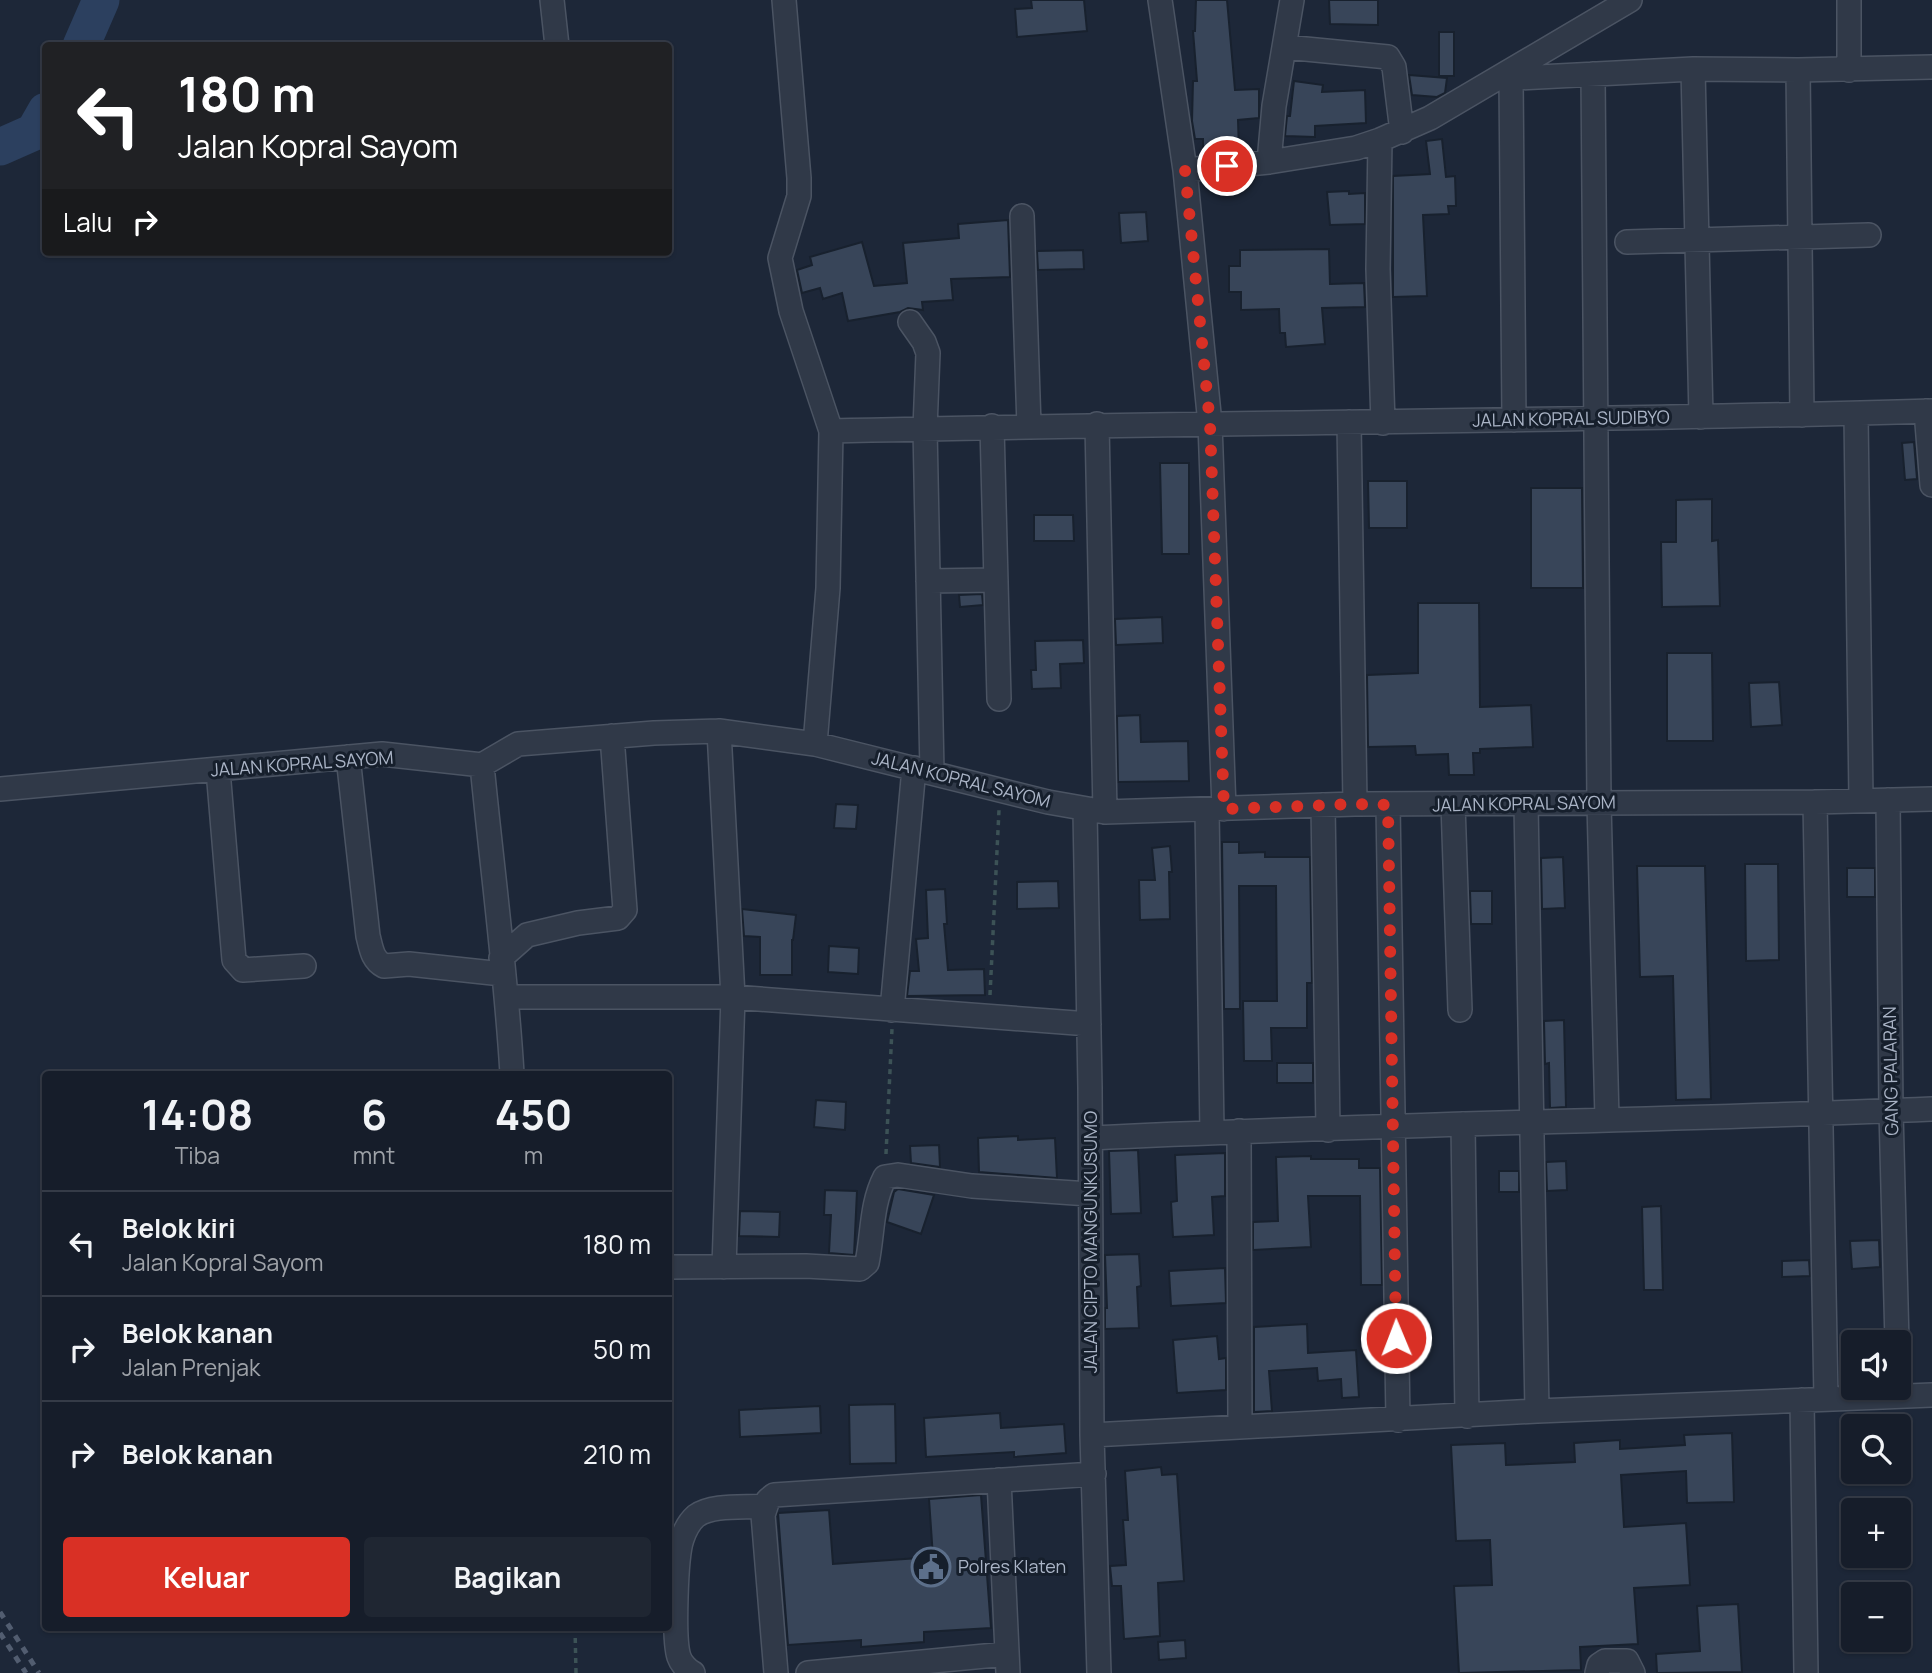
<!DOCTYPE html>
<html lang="id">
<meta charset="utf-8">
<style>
:root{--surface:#161d2a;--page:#1f2632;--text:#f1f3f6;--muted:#9ea2a8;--line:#353b47;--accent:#d93025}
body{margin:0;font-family:Manrope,sans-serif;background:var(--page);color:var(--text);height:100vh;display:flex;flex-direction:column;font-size:26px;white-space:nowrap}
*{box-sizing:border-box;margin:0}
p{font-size:23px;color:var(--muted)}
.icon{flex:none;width:38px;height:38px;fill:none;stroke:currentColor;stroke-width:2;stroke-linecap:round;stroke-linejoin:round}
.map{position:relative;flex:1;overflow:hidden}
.side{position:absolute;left:42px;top:1071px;width:630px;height:560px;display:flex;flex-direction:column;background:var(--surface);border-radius:7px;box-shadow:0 2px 5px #0004,0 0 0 2px var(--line)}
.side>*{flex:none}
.banner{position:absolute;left:42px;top:42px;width:630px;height:214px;border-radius:7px;box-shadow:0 2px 5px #0004,0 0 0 2px var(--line);background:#202124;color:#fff;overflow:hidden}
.buttons{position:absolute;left:1841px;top:1330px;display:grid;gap:14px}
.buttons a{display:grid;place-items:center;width:70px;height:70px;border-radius:7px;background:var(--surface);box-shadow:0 2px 5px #0004,0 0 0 2px var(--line);font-size:35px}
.pin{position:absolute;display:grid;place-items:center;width:60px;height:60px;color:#fff;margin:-30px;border:4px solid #fff;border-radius:50%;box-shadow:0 2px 7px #0007}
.me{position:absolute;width:77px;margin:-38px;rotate:359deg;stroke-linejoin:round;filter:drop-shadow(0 0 5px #0008)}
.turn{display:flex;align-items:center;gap:24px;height:147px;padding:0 21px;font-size:32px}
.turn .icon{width:91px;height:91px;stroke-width:2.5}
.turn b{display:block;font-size:49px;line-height:60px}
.then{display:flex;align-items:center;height:66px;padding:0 21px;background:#0003;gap:14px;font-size:26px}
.eta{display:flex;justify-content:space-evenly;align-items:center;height:119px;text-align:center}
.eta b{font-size:42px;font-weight:700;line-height:49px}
.action{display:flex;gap:14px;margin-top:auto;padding:14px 21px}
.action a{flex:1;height:80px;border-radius:7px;background:var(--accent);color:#fff;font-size:28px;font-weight:700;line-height:80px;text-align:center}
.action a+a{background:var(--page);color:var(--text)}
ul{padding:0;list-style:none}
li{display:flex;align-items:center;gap:21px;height:105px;padding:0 21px;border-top:2px solid var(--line)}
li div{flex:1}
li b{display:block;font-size:26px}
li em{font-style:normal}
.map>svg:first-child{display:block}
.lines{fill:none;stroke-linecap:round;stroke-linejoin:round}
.river{stroke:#2c405f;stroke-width:37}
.building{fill:#384559;stroke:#18212e;stroke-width:2}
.minor-casing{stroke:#4b5463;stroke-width:26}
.path{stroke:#3c5256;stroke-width:3.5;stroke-dasharray:5 5;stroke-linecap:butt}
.minor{stroke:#303948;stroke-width:23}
.rail{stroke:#525d70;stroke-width:5;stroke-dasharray:7 7;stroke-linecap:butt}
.route{stroke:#d93025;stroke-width:12;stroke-dasharray:0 21.6}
.labels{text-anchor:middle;stroke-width:6;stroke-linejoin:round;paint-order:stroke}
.street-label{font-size:18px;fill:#aab4c6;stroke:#161f2c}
.poi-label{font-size:18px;fill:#aab4c6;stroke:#161f2c;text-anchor:start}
</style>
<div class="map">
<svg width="1932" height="1673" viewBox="0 0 1932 1673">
<rect width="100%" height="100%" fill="#1d2738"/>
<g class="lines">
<path class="river" d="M81 46 101 0
M0 147 34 132 46 111"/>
</g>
<path class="building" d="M1031 0H1084L1087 31 1017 37 1015 9 1032 8Z
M1196 0H1227L1235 90 1259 89V118L1238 120 1239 151 1203 154V139H1195L1192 121 1193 81H1197L1193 31H1195Z
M1329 0H1378V25L1330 24Z
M1439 32H1454V76H1439Z
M1409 75 1447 78 1445 93 1437 97 1412 95Z
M1294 81 1323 85 1322 92 1365 90 1366 123 1315 126V137L1285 136 1287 116H1290Z
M1442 139 1446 177 1455 176 1456 206H1448L1449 214 1423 215 1427 296 1393 297V176L1430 174 1426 141Z
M1349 191V194L1365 193V224L1330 225 1327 192Z
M1146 212 1148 241 1121 243 1119 213Z
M1008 220 1010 277 951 279 953 300 922 302 923 310 908 308 900 312 848 321 842 293 823 299 820 288 802 293 797 270 812 265 810 257 862 242 874 286 907 283 903 243 959 238 958 224Z
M1329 249 1330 284 1364 283 1365 307 1322 308 1325 344 1286 347 1285 333H1280L1279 309 1241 310V292H1229V266H1240V250Z
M1083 250 1084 269 1038 270 1037 251Z
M1914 442 1917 479 1905 480 1902 443Z
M1160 463H1189V554H1162Z
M1368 481H1407V528H1369Z
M1531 488H1582L1583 588H1531Z
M1712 499V541L1718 540 1720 606 1662 607 1661 542H1676V500Z
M1034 515H1073L1074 541H1034Z
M982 594 983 605 960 607 959 595Z
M1418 603H1479L1480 707 1531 705 1533 747 1480 749V753H1473L1474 775H1449L1448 754 1416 755 1415 746 1368 747 1367 675 1418 673Z
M1162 617 1163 643 1116 645 1115 619Z
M1083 640 1084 663 1060 664 1061 688 1032 689 1031 670H1036L1035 641Z
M1667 653H1712L1713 741H1667Z
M1779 682 1782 725 1751 727 1749 683Z
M1140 715 1141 742 1188 741 1189 781 1118 782 1117 716Z
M836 804 858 805 856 829 834 828Z
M1222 842H1239V853L1265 852V857H1310L1312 983H1307V1028H1271L1272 1061H1244L1243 1001H1277L1276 886H1239L1240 1009H1224Z
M1170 846 1172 872H1169L1170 919 1140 920 1139 880H1155L1152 848Z
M1563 857 1565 908 1542 909 1541 858Z
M1745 864H1778L1779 960 1746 961Z
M1637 866H1705L1711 1099 1676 1100 1673 976 1640 977Z
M1847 868H1875V897H1847Z
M1058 881 1059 908 1017 909V882Z
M945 889 947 924H944L948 970 984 969 985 995 907 996 910 971H919L916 939 928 938 926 890Z
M1470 891H1492V924H1471Z
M742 909 796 915 793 940H792V975H760V937L744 936Z
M829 946 859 948 858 974 828 972Z
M1564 1020 1566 1107 1550 1108 1549 1063 1545 1064 1544 1021Z
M1277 1063H1313V1083H1277Z
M816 1100 846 1102 845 1130 814 1127Z
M1018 1136V1140L1055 1138 1057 1178 979 1172 978 1138Z
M939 1145 940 1167 911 1163 910 1146Z
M1138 1150 1141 1213 1111 1214 1109 1151Z
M1225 1153V1196L1212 1197 1214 1235 1173 1237 1171 1202 1177 1201 1175 1155Z
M1311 1156V1159H1359V1168H1380L1382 1285H1361L1360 1196H1308L1311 1247 1253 1250V1222L1278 1221 1276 1157Z
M1566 1161 1567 1190 1547 1191 1546 1162Z
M1499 1171H1519V1192H1499Z
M898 1189 934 1195 921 1234 887 1222 894 1192Z
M825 1190 857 1191 854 1255 829 1253 831 1215H824Z
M1661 1206 1663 1290H1644L1642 1207Z
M740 1211 780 1212 779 1237 739 1236Z
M1879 1240 1880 1267 1852 1269 1850 1241Z
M1139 1254 1141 1286 1137 1287 1139 1328 1105 1329V1308H1107L1105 1255Z
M1809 1260 1810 1276 1782 1277V1261Z
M1225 1268 1226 1303 1171 1306 1169 1271Z
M1307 1324 1308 1353 1356 1350 1359 1397 1342 1398 1341 1379 1318 1381 1317 1368 1269 1371 1272 1411 1254 1412V1327Z
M1217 1336 1219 1359 1226 1358V1390L1177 1393 1173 1340Z
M895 1404 896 1463 850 1464 849 1405Z
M820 1406 821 1433 740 1437 739 1410Z
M1000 1413 1001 1428 1064 1424 1066 1453 1014 1457V1452L926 1457 924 1418Z
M1732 1433 1734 1502 1687 1503 1686 1471 1621 1475 1624 1527 1686 1523 1690 1585 1634 1588 1638 1644 1580 1647 1581 1670 1459 1673 1454 1586 1492 1585 1490 1540 1456 1541 1451 1445 1505 1443 1506 1465 1575 1462 1574 1443 1620 1440V1449L1685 1445 1684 1435Z
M1161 1467 1162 1475 1177 1474 1184 1581 1158 1583 1160 1636 1124 1639 1121 1586H1112L1110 1566 1126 1565 1123 1520H1128L1125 1471Z
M981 1495 991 1628 924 1632V1642L861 1647V1640L788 1645 778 1513 829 1510 833 1564 933 1557 929 1499Z
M1738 1604 1742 1672 1657 1673 1656 1654 1700 1651 1697 1606Z
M1185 1640 1186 1658 1159 1660 1158 1642Z"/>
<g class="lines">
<defs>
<path id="minor" d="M552 0 557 46
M784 0 799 178V196L780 258 791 311 831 431
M1160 0 1185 170 1210 424 1224 809
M1849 0V70
M1285 47 1388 57 1394 67 1402 132
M1693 69 1701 417
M1798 70 1802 415
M1593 74 1599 803 1607 1119
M1511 78 1514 420
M1498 79 1693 69 1798 70 1932 67
M1380 140 1378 269 1383 423
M1269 162 1274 106 1292 0
M1185 170 1269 162 1356 148 1380 140 1430 118 1630 0
M1022 216 1029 426
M1627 242 1869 235
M910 322 924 342 928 353 925 428 932 772
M1926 411 1932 485
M1856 414 1861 800
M1349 422 1355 804
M1097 424 1105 812
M992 426 999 699
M928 581 996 580
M719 731 733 997 724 1267
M815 744 828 588 831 431C1198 422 1565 422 1932 411
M348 757 368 936C371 947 372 960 384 966L409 964 502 974
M482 765C492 868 506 971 512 1074
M218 770 234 960 243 970 304 966
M0 789 382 754 482 765 518 744 654 733 719 731 815 744 1048 802 1105 812 1355 804 1815 802 1932 799
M1888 800 1891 1111 1897 1342
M1815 802 1826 1399
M1453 804 1460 1010
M1526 804 1537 1411
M1323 805 1328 1130
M1388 805 1398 1420
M1207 810 1212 1132
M1085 811 1090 1088 1092 1435 1099 1673
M501 958 527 935 578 923 618 918 625 910 612 736
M507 997H733L1089 1024
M892 1010 914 768
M1463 1124 1467 1416
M1239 1131 1240 1427
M1091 1138C1371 1124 1652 1121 1932 1109
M668 1267 806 1266 860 1269 867 1263C873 1234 871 1204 885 1177L898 1175 972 1186 1089 1194
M1802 1400 1806 1673
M1092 1435 1537 1411 1932 1395
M999 1480 1008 1673
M693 1673C687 1670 681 1663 679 1657 673 1639 676 1556 682 1539 685 1530 689 1522 696 1516 713 1504 745 1508 765 1506
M776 1673 763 1515 768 1500 774 1495 1094 1474
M808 1673 1006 1654
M1597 1673 1599 1665 1605 1661H1627L1633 1673"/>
</defs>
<use href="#minor" class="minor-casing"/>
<path class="path" d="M990 995 999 810
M886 1154 892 1029
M575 1628 576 1673"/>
<use href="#minor" class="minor"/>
<path class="rail" d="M0 1612 39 1673
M0 1633 26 1673"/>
</g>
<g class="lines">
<path class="route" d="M1227 166 1185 170 1210 424 1224 809 1355 804 1388 805 1396 1338"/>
</g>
<defs>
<symbol id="civic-ring" viewBox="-11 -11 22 22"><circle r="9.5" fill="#161f2c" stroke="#5c6f8a" stroke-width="1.5"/><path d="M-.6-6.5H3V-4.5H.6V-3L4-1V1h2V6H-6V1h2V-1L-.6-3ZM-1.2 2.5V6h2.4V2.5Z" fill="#5c6f8a"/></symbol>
</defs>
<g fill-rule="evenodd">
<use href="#civic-ring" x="909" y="1545" width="44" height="44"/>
</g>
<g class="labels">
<g class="street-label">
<text transform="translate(1571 419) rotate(-1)" y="6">JALAN KOPRAL SUDIBYO</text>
<text transform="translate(302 764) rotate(-4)" y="6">JALAN KOPRAL SAYOM</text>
<text transform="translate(961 780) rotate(14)" y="6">JALAN KOPRAL SAYOM</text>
<text transform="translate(1524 804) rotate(-1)" y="6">JALAN KOPRAL SAYOM</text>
<text transform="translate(1891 1071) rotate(-91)" y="6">GANG PALARAN</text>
<text transform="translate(1091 1242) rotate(-90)" y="6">JALAN CIPTO MANGUNKUSUMO</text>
</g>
<g class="poi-label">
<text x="958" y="1573">Polres Klaten</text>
</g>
</g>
</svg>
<div class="buttons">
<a><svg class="icon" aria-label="sound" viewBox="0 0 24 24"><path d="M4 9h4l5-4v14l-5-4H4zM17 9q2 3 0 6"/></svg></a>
<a><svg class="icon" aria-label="search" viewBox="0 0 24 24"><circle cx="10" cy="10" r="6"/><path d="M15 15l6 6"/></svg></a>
<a>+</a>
<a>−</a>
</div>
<div class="pin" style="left:1227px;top:166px;background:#d93025"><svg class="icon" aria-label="arrive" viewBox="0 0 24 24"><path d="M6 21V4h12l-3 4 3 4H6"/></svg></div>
<svg class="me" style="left:1396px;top:1338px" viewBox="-20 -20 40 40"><circle r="17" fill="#d93025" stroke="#fff" stroke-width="3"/><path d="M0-11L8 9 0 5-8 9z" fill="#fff"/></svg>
<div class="banner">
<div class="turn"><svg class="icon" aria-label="left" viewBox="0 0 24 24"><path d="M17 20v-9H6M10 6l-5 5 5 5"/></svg><div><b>180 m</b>Jalan Kopral Sayom</div></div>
<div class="then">Lalu<svg class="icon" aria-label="right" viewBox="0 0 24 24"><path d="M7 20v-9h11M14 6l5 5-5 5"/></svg></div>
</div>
<section class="side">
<div class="eta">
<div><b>14:08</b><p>Tiba</p></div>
<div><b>6</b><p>mnt</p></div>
<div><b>450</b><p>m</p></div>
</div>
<ul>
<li><svg class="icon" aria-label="left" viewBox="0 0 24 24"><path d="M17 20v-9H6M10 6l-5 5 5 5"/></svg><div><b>Belok kiri</b><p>Jalan Kopral Sayom</p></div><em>180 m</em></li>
<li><svg class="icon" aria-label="right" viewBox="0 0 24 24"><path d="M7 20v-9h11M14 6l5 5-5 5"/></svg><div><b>Belok kanan</b><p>Jalan Prenjak</p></div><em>50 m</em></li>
<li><svg class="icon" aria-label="right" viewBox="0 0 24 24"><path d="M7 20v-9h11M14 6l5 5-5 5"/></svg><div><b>Belok kanan</b></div><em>210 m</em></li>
</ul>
<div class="action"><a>Keluar</a><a>Bagikan</a></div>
</section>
</div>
